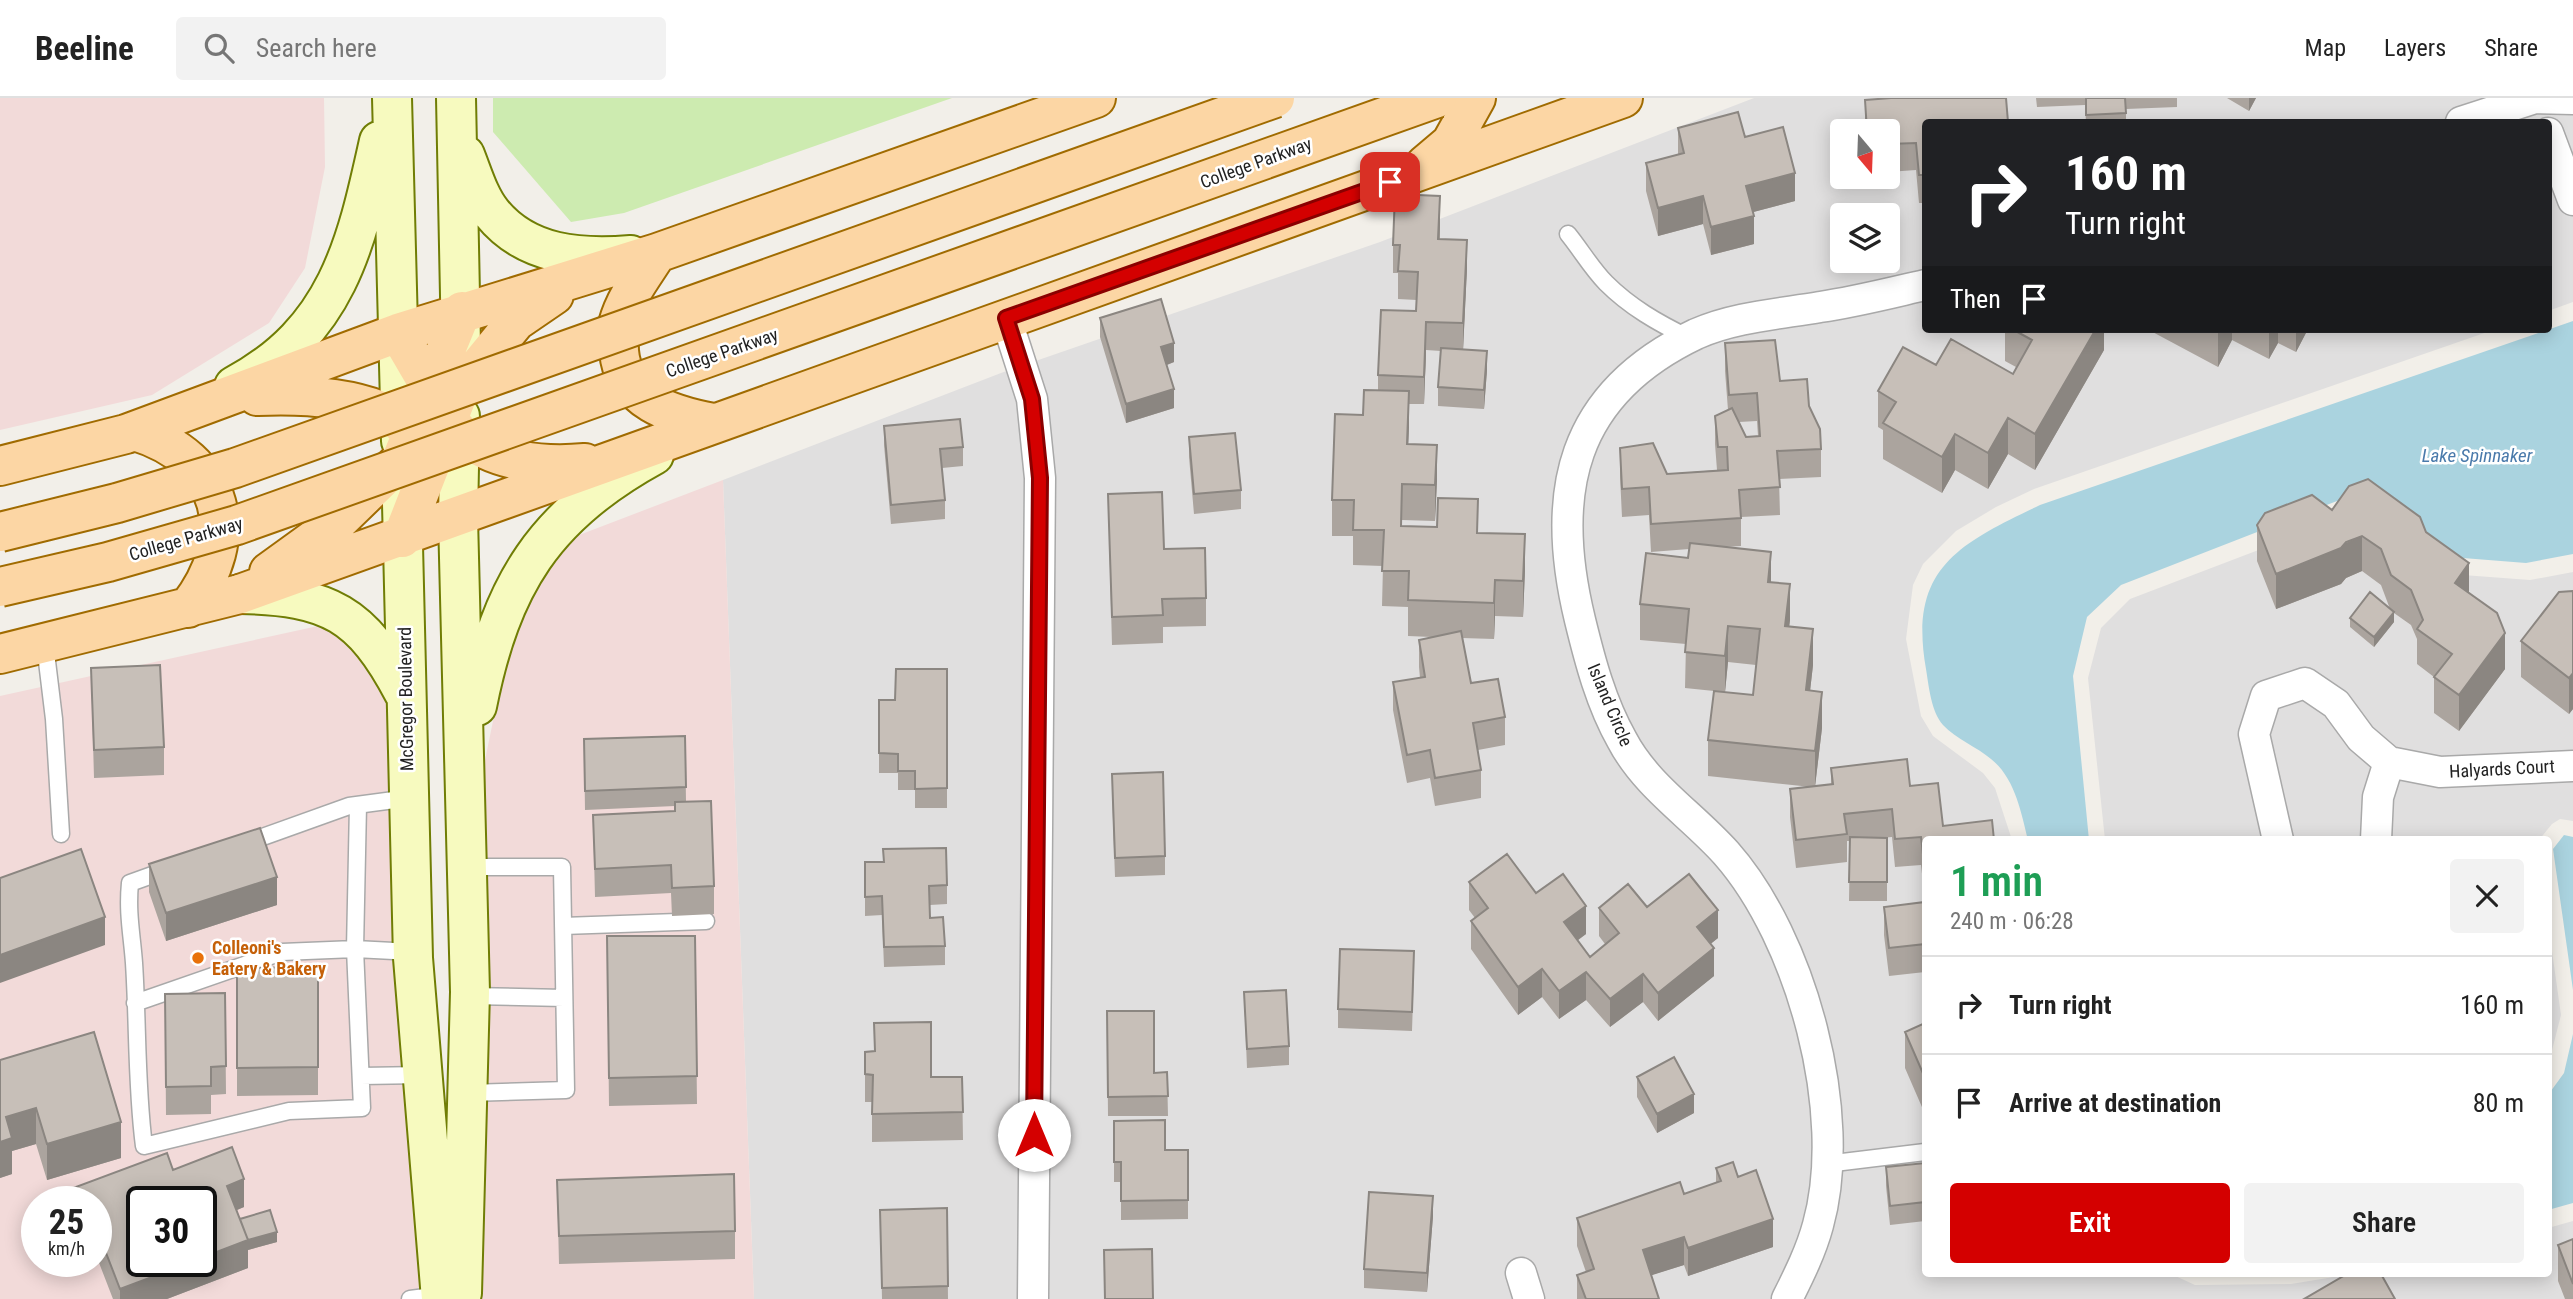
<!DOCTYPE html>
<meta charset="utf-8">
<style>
:root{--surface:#fff;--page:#f2f2f2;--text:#222;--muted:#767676;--line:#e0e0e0;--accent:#d40000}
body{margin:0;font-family:"Roboto Condensed",sans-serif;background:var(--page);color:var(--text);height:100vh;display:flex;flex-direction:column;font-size:26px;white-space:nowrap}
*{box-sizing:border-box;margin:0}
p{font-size:23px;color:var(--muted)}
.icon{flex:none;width:38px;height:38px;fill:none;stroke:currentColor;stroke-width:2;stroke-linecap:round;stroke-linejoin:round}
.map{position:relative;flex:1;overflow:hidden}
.details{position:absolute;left:1922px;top:738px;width:630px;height:441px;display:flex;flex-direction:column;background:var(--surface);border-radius:7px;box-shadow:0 4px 18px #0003}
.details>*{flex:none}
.hud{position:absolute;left:1922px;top:21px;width:630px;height:214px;border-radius:7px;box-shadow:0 4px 18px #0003;background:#202124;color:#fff;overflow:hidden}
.needle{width:46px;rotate:161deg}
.fabs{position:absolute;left:1830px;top:21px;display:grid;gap:14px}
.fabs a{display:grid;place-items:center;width:70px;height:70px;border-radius:7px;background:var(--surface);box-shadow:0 4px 18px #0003;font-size:35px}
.speed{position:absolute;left:21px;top:1088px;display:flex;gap:14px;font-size:35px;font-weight:700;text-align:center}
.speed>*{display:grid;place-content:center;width:91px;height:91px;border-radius:50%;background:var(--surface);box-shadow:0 4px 18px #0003;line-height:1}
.speed small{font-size:18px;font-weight:400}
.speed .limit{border:4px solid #111;border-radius:10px;background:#fff;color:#111}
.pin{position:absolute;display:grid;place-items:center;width:60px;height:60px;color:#fff;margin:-30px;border-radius:14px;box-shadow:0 4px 10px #0006}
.me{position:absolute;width:77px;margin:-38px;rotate:0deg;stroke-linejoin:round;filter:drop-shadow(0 0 5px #0008)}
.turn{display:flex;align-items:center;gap:24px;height:147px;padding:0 28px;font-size:32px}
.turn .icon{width:91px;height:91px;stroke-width:2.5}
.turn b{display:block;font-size:49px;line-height:60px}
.then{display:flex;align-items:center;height:66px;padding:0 28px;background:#0003;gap:14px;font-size:26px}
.round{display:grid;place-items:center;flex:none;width:74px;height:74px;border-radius:7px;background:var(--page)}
.headline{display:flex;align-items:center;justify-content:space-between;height:119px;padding:0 28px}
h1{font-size:42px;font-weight:600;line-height:52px;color:#1e9e55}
.button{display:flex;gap:14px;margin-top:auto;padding:14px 28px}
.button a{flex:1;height:80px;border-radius:7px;background:var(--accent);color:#fff;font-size:28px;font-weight:600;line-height:80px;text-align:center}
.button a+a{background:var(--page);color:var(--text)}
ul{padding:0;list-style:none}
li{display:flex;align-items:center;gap:21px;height:98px;padding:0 28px;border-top:2px solid var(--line)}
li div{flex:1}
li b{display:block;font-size:26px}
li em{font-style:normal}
header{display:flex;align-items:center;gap:42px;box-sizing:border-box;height:98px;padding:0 35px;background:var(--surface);border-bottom:2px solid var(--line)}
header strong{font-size:33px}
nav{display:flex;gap:38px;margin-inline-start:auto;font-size:24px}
.search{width:490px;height:63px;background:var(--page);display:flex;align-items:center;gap:18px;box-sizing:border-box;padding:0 24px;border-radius:7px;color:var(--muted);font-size:26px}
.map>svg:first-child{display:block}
.residential{fill:#e0dfdf;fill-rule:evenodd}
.commercial{fill:#f2dad9;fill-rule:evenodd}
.grass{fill:#cdebb0}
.water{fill:#aad3df}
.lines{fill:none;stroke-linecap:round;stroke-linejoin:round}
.service-casing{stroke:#a9a9a9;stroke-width:19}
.minor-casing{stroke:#a9a9a9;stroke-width:33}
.secondary-casing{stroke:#707d05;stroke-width:42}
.primary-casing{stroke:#a06b00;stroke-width:42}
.service{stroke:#fff;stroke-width:16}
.minor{stroke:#fff;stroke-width:30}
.secondary{stroke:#f7fabf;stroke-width:38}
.primary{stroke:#fcd6a4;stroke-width:38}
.primary-bridge-casing{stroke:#a06b00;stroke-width:42;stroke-linecap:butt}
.primary-bridge{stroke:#fcd6a4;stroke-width:38}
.wall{fill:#aba49e;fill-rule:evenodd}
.shaded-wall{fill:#8b8681}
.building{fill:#c7bfb8;stroke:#8b8681;stroke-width:2}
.route-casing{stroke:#8a0000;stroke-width:18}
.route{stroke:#d40000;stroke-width:12}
.food-dot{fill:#e8710a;stroke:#fff;stroke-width:2.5}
.labels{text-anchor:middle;stroke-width:5;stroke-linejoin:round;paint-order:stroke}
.street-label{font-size:18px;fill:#222;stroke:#fff}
.food-label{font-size:18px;font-weight:bold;fill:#c56008;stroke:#fff;text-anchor:start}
.water-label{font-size:19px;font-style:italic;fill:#4a7aab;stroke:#fff}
</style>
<header>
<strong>Beeline</strong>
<div class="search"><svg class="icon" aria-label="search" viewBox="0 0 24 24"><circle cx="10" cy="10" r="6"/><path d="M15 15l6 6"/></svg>Search here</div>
<nav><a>Map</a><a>Layers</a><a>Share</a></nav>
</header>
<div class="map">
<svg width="2573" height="1201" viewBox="0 0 2573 1201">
<rect width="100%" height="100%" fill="#f2efe9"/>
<path class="residential" d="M1754 0H2573V204L2548 213V24H1925V231H2496L2034 391 1996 409 1956 433 1923 466 1913 487 1906 541 1921 618 1933 638 1983 675 1995 690 2012 742H1925V1176H2171L2195 1187 2291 1186 2352 1176H2548V1130L2573 1123V1201H754L723 382 1001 275 1380 144ZM1843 33H1888V79H1843ZM1843 117H1888V163H1843Z
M2340 421 2463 477 2530 482 2573 474V723L2560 721 2552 726 2539 742H2105L2088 580 2101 530 2130 501Z
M2548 825 2561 917 2548 968Z"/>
<path class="commercial" d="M0 0H324L325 69 305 170 269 225 152 297 0 332Z
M723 382 754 1201H479L483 672 501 584 519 525 539 485 550 465 574 439Z
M318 528 348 543 361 558 388 604 423 1201H0V598ZM37 1104H96V1164H37ZM142 1104H201V1164H142Z"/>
<path class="grass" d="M493 0H952L624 115 571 124 493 34Z"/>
<path class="water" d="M2573 223V456L2526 465 2463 460 2382 410 2337 403 2121 487 2087 519 2073 578 2089 742H2028C2021 714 2015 680 1991 661 1977 649 1956 641 1943 627 1931 613 1929 589 1926 571 1908 470 1959 446 2040 407Z
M2564 737 2573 739V892L2553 751Z
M2573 936V1105L2548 1112V997L2564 975Z"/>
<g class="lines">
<defs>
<path id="service" d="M1568 136C1581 152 1592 171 1606 185 1630 209 1658 225 1689 240
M45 547 54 621 61 736
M243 746 349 708 409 700
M467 769H562L566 992 469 995
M169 771 130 785C127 815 132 837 134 865 138 926 136 987 144 1048L289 1013 362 1010 355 851 358 707
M563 828 706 823
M470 898 564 900
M135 905 282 854 355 851 413 854
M361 978 423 977
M1826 1066 1925 1054
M410 1201 441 1197"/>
<path id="minor" d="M2461 24 2535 0 2573 1
M2548 35 2573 102
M1006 220 1032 301 1040 380 1033 1201
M2389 664 2440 674 2573 668
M2278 742 2254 636 2266 598 2305 585 2336 606 2361 640 2389 664 2378 699 2376 742
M1521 1175 1529 1201
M1787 1201C1799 1177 1811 1153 1818 1127 1849 1016 1802 841 1726 755 1692 717 1646 688 1622 642 1601 605 1590 563 1580 522 1549 395 1570 296 1696 236 1734 219 1779 216 1820 209 1855 204 1890 195 1925 187"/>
<path id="secondary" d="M392 0 401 343
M456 0 461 247
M465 57C473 77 479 99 492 115 527 158 581 161 631 157
M234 288C337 233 356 148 379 43
M460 318 458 420 470 894 462 1195
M402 406 413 860 441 1201
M240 496C329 498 362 515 404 595
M477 608C501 487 544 417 654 357"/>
<path id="primary" d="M1425 67 1451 45 1476 0
M657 155C643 177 625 200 618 226 616 234 619 244 619 253 623 303 671 317 713 325
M398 235C411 254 448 325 461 336 495 364 543 369 585 365
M257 298C298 296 374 298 404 328
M135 333C225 361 244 438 188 510
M0 368 126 336 398 235 657 155 1096 0
M402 440 460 291 516 223 554 197
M269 474 334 427 401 362 462 213
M0 556 240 496 1623 0"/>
</defs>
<use href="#service" class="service-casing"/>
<use href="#minor" class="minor-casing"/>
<use href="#secondary" class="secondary-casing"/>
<use href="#primary" class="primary-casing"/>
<use href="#service" class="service"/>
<use href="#minor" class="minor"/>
<use href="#secondary" class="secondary"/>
<use href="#primary" class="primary"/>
<defs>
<path id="primary-bridge" d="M0 434 117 405 235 370 1275 0
M0 489 108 464 237 427 1437 0"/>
</defs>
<use href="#primary-bridge" class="primary-bridge-casing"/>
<use href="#primary-bridge" class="primary-bridge"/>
</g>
<path class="wall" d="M2036 0H2177V9L2126 11V24H2086L2085 7 2037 9Z
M2227 0H2256L2249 13Z
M1865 2 1925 24V105H1919L1916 72 1888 74V33H1865Z
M1678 30 1745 39 1795 103 1753 114 1754 146 1711 157 1703 126 1658 138 1646 93V65L1678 57Z
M1440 126V141L1467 170 1463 251 1487 272 1484 311 1438 308V289L1441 253 1426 252 1424 306H1409L1408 346 1437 383 1435 423 1402 422V428L1478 435 1525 472 1523 519 1495 518 1494 541 1462 540 1471 585 1505 619V647L1478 652 1481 672V700L1435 708 1430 680 1407 685 1393 612V584L1420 580 1419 569V542L1432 539 1408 538V509L1382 508 1383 468 1353 467V438H1332V402L1363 317 1378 292V277L1416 213 1417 202 1398 201V175H1393V147Z
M1100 220 1174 264 1167 267 1174 310 1126 325 1100 239Z
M2005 231H2104V252L2035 372 2008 356 1988 391 1955 372 1942 395 1883 361V332L1878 329V293L1936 267 2013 276 2016 269 2005 263Z
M2147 231H2308L2296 254 2278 245 2269 261 2232 242 2218 269Z
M1725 245 1780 283 1809 308 1821 351V379L1779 381 1780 417 1741 419V448L1724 449 1771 484 1790 522 1789 528 1813 567 1810 593 1822 630 1815 688 1831 687V670L1910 688 1925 742V802L1921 767 1895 769 1892 739 1881 740H1887V803H1849L1850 743H1847V764L1796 770 1790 719V691L1811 689 1708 678V642L1714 593 1685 590 1686 546 1640 542V506L1688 460 1689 451 1651 454 1649 417 1622 419 1620 378V350L1667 376 1717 372 1715 346V318L1728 312 1725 273ZM1757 323 1758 338 1746 339 1739 324ZM1728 564 1756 567 1753 597 1725 594Z
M884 328 963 349V368L942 370 945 402V421L891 426 884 347Z
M1189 339 1241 392V411L1194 416 1189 359Z
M1108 396 1164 451 1206 500V528L1163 529V545L1112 547Z
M2332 412 2426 434 2469 495 2505 571 2459 633 2434 615V579L2417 566V541L2411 527 2394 515V524L2374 549 2350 529V520L2390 511 2381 487 2362 473 2346 480 2341 486 2276 511 2257 463V427Z
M2573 493V611L2569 616 2521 579V543Z
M91 570 164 649V677L94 680Z
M947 571V710H915V692H898V675H879V602H895Z
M685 638 686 704 714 788V816L672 818 671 795 595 799 593 717 675 713V708L585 712 584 641Z
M1112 695 1165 758V777L1115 779Z
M883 751 947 787V806L930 807V820L945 848V867L884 869 882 817 865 818V764H883Z
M149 766 277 807 166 843 149 794Z
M1469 784 1536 795 1586 836 1577 843 1590 859 1605 846 1599 838V810L1647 809 1718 840 1710 846 1714 878 1658 923 1643 904 1610 929 1586 902 1559 921 1542 899 1518 917 1471 851V823L1475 820 1469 812Z
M1925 804V874L1889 878 1884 837V809Z
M607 838H695L697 1006 609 1008Z
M318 869V997L237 998V870Z
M1414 872 1412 933 1338 930V911Z
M1244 894 1289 948V967L1247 970Z
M225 895 226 996 211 997V1016L166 1017 165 896Z
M1107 913 1154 975 1167 974 1168 1018H1108Z
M1925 925V1016L1905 970V934Z
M865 954 931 979H962L963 1042 872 1044V1004H865Z
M0 962 121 1060 47 1082 36 1046 12 1053V1076L0 1080Z
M1637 979 1694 1015 1657 1035 1637 999Z
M1114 1023 1165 1052H1188V1121L1121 1122V1084H1114Z
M1925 1065V1123L1890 1127 1886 1088V1069Z
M1716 1070 1738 1079 1773 1149 1688 1178 1684 1167 1651 1177 1659 1201H1577V1177L1586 1174 1577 1148V1120L1684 1096 1716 1085Z
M173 1072 244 1109 237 1112 240 1121 277 1144 248 1152V1170L167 1201H113L96 1157V1104H65V1093Z
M557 1082 735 1133V1161L559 1166Z
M947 1110 948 1201H882L880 1112Z
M1433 1118 1427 1194 1364 1190V1171Z
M2573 1141V1201H2565L2558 1183V1147Z"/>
<path class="shaded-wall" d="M2249 0H2256L2249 13Z
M1795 75V103L1746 116V88Z
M1440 98V126L1438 169V141Z
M1703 98V126L1658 138V110Z
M1754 118V146L1711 157V129Z
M1467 142V170L1463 253V225Z
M1426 224V252L1424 306V279Z
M2096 231H2104V252L2035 372V336Z
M2219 231H2232V242L2218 269V233Z
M2269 231H2278V245L2269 261Z
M2296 231H2308L2296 254Z
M1174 245V264L1161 269V249Z
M1487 253V272L1484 311V292Z
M1174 291V310L1126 325V306Z
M1409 293V329L1407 382V346Z
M2008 320V356L1988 391V355Z
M1955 336V372L1942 395V359Z
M1437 347V383L1435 423V387Z
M1525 436V472L1523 519V483Z
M2362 438V473L2346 480 2341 486 2276 511V476Z
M1771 454V490L1768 484Z
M2469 465V501L2455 485Z
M1495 482V518L1494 541V505Z
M1790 486V522L1785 564V528Z
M2394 514V524L2374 549V539Z
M1728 528V564L1725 594V558Z
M1813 531V567L1806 628V592Z
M2505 535V571L2459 633V597Z
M2573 575V611L2569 616V580Z
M1822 594V630L1815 689V653Z
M277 779V807L166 843V815Z
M1586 808V836L1564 852V824Z
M1718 812V840L1697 857V829Z
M105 819V847L0 885V857Z
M1714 850V878L1658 923V895Z
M1542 871V899L1518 917V889Z
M1586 874V902L1559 921V893Z
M1643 876V904L1610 929V901Z
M1694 996V1015L1657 1035V1016Z
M36 1010V1046L12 1053V1076L0 1080V1044L6 1019Z
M121 1024V1060L47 1082V1046Z
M244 1081V1109L227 1116V1088Z
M1433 1098V1118L1427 1194V1175Z
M1773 1121V1149L1688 1178V1150Z
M277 1134V1144L248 1152V1170L167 1201H120V1191L192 1164H201V1160L243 1144Z
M1684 1139V1167L1643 1180V1152Z"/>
<path class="building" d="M1891 0H2006L2008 24H1925V77H1919L1916 45 1888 46V33H1867L1865 2Z
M2086 0H2125L2126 15 2086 17Z
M1738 14 1745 39 1783 29 1795 75 1746 88 1754 118 1711 129 1703 98 1658 110 1646 65 1684 55 1678 30Z
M1395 96 1440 98 1438 141 1467 142 1463 225 1426 224 1424 279 1378 277 1381 212 1416 213 1418 174 1398 173 1400 147H1393Z
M1161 201 1174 245 1161 249 1174 291 1126 306 1100 220Z
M2012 231H2096L2035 336 2008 320 1988 355 1955 336 1942 359 1883 325 1896 304 1878 293 1903 249 1936 267 1951 241 2013 276 2032 242Z
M1775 242 1780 283 1807 281 1809 308 1820 331 1821 351 1777 353 1780 389 1739 392 1741 420 1651 426 1649 389 1622 391 1620 350 1653 345 1667 376 1728 372 1727 349H1718L1715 318 1732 310 1746 339 1760 338 1757 295 1729 297 1725 245Z
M1441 250 1487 253 1484 292 1438 289Z
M1364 292 1409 293 1407 346 1437 347 1435 387 1402 386 1401 428 1437 429 1438 400 1478 401 1477 435 1525 436 1523 483 1495 482 1494 505 1408 502 1409 473H1382L1384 432H1353L1354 402H1332L1335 316 1363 317Z
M960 321 963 349 940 351 945 402 891 407 884 328Z
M1235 335 1241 392 1194 396 1189 339Z
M2368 381 2420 419 2426 434 2469 465 2455 485 2497 515 2505 535 2459 597 2434 579 2452 556 2417 531 2423 522 2411 492 2391 477 2381 451 2362 438 2346 444 2341 450 2276 476 2257 427 2265 415 2312 397 2332 412 2349 388Z
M1162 394 1164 451 1205 450 1206 500 1162 501 1163 517 1112 519 1108 396Z
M1690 445 1771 454 1768 484 1790 486 1785 528 1813 531 1806 592 1822 594 1815 653 1708 642 1714 593 1753 597 1760 531 1728 528 1725 558 1685 554 1689 511 1640 506 1646 455 1688 460Z
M2573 493V575L2569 580 2521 543 2559 494Z
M2370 494 2394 514 2374 539 2350 520Z
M1461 533 1471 585 1498 581 1505 619 1473 625 1481 672 1435 680 1430 652 1407 657 1393 584 1425 579 1419 542Z
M160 567 164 649 94 652 91 570Z
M896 571H947V690L915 691V673H898V656L879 655V602H895Z
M685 638 686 689 585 693 584 641Z
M1907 661 1910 688 1938 685 1943 728 1992 722 1994 742H1925V774L1921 739 1895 741 1892 711 1844 716 1847 736 1796 742 1790 691 1833 686 1831 670Z
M1163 674 1165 758 1115 760 1112 676Z
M711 703 714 788 672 790 671 767 595 771 593 717 675 713V704Z
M260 730 277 779 166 815 149 766Z
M1850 739 1887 740V784H1849Z
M946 750 947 787 929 788 930 820 943 819 945 848 884 849 882 798 865 799V764H884L883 751Z
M81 751 105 819 0 857V780Z
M1507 756 1536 795 1563 776 1586 808 1564 824 1590 859 1619 835 1599 810 1628 786 1647 809 1689 776 1718 812 1697 829 1714 850 1658 895 1643 876 1610 901 1586 874 1559 893 1542 871 1518 889 1471 823 1488 810 1469 784Z
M1925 804V846L1889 850 1884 809Z
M607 838H695L697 978 609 980Z
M1340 851 1414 853 1412 914 1338 911Z
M318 869V969L237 970V870Z
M1286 892 1289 948 1247 951 1244 894Z
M225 895 226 968 211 969V988L166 989 165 896Z
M1107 913H1154V975L1167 974 1168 998 1108 999Z
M931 924V979H962L963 1014 872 1016 873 977 865 976V954L875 953 874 925Z
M1925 925V980L1905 934Z
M94 934 121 1024 47 1046 36 1010 6 1019 12 1040 0 1044V962Z
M1674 959 1694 996 1657 1016 1637 979Z
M1165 1022V1052H1188V1102L1121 1103V1064H1114V1023Z
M232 1049 244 1081 227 1088 248 1142 201 1160V1104H142V1164H192L120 1191 96 1129V1104H69L65 1093 167 1055 173 1072Z
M1733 1064 1738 1079 1756 1072 1773 1121 1688 1150 1684 1139 1643 1152 1659 1201H1586L1577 1177 1594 1171 1577 1120 1680 1084 1684 1096 1721 1083 1716 1070Z
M1925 1065V1104L1890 1108 1886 1069Z
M734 1076 735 1133 559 1138 557 1082Z
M1369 1094 1433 1098 1427 1175 1364 1171Z
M947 1110 948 1188 882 1190 880 1112Z
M270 1112 277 1134 248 1142 240 1121Z
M2573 1141V1186L2558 1147Z
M1152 1151 1153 1201H1105L1104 1152Z
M2347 1176H2381L2395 1201H2304Z"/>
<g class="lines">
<defs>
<path id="route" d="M1034 1037 1040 380 1032 301 1006 220 1390 84"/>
</defs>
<use href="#route" class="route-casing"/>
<use href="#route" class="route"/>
</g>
<circle class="food-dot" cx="198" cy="860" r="7"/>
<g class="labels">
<g class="street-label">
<text transform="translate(1256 65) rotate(-20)" y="6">College Parkway</text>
<text transform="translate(722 255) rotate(-19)" y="6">College Parkway</text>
<text transform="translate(186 441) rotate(-16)" y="6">College Parkway</text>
<text transform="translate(406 601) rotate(-91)" y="6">McGregor Boulevard</text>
<text transform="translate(1610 607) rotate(67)" y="6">Island Circle</text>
<text transform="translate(2502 671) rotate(-3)" y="6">Halyards Court</text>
</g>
<g class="food-label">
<text x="212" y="856">Colleoni's<tspan x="212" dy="21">Eatery &amp; Bakery</tspan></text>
</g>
<g class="water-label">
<text x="2477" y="364">Lake Spinnaker</text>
</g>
</g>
</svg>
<div class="fabs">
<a><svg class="needle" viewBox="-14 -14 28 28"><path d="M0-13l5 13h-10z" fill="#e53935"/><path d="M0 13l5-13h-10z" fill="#767676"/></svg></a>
<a><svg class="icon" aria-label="layers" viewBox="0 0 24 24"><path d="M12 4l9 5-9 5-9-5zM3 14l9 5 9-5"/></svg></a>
</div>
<div class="speed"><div>25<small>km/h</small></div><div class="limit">30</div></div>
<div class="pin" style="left:1390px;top:84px;background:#d93025"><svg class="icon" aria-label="arrive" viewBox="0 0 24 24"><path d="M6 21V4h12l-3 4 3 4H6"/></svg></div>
<svg class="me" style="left:1034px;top:1037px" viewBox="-20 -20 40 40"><circle r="19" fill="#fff"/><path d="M0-13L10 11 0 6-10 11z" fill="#d40000"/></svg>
<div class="hud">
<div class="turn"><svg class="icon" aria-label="right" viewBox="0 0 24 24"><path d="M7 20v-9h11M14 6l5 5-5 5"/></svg><div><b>160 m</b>Turn right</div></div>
<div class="then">Then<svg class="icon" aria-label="arrive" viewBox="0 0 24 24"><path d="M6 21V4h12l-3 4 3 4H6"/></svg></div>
</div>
<section class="details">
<div class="headline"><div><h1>1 min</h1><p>240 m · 06:28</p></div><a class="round"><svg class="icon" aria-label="close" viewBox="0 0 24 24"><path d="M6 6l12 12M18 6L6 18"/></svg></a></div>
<ul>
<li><svg class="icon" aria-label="right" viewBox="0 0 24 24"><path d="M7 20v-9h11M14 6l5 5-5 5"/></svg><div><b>Turn right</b></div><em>160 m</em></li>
<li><svg class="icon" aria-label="arrive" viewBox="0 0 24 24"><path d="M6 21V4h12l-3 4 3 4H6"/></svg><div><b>Arrive at destination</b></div><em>80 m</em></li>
</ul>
<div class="button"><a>Exit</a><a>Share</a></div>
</section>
</div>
